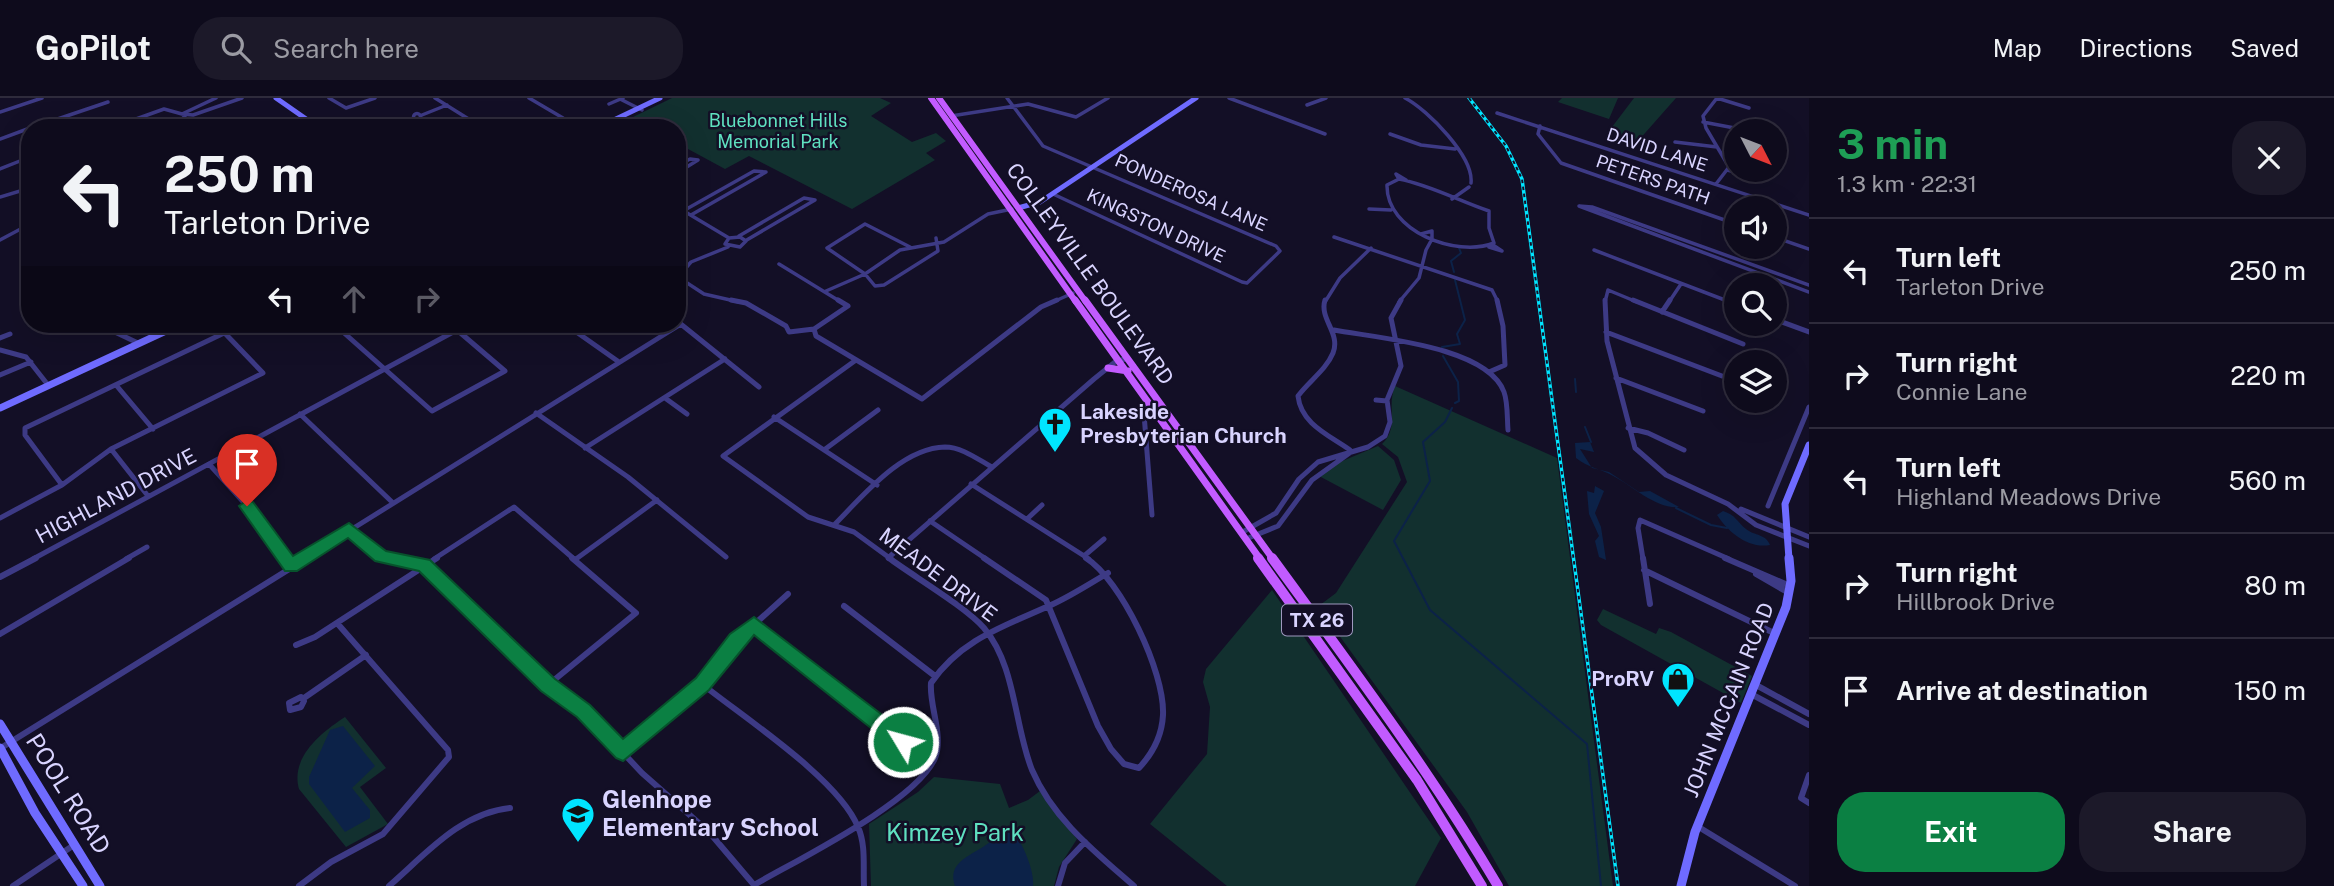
<!DOCTYPE html>
<meta charset="utf-8">
<style>
:root{--surface:#0e0b1c;--page:#1c1929;--text:#f1f3f6;--muted:#9b9ba3;--line:#2e2b3b;--accent:#0b8043}
body{margin:0;font-family:"Public Sans",sans-serif;background:var(--page);color:var(--text);height:100vh;display:flex;flex-direction:column;font-size:26px;white-space:nowrap}
*{box-sizing:border-box;margin:0}
p{font-size:23px;color:var(--muted)}
.icon{flex:none;width:38px;height:38px;fill:none;stroke:currentColor;stroke-width:2;stroke-linecap:round;stroke-linejoin:round}
.map{position:relative;flex:1;overflow:hidden}
.panel{display:flex;flex-direction:column;background:var(--surface);width:525px}
.panel>*{flex:none}
.top-card{position:absolute;left:21px;top:21px;width:665px;height:214px;border-radius:28px;box-shadow:0 7px 28px #0002,0 0 0 2px var(--line);background:#0e0b1c;color:var(--text);overflow:hidden}
.needle{width:46px;rotate:132deg}
.controls{position:absolute;left:1724px;top:21px;display:grid;gap:14px}
.controls a{display:grid;place-items:center;width:63px;height:63px;border-radius:50%;background:var(--surface);box-shadow:0 7px 28px #0002,0 0 0 2px var(--line);font-size:35px}
.pin{position:absolute;display:grid;place-items:center;width:60px;height:60px;color:#fff;margin:-72px -30px;border-radius:50% 50% 50% 0;rotate:-45deg;box-shadow:0 0 7px #0007}
.pin .icon{rotate:45deg}
.me{position:absolute;width:77px;margin:-38px;rotate:307deg;stroke-linejoin:round;filter:drop-shadow(0 0 5px #0008)}
.turn{display:flex;align-items:center;gap:24px;height:147px;padding:0 28px;font-size:32px}
.turn .icon{width:91px;height:91px;stroke-width:2.5}
.turn b{display:block;font-size:49px;line-height:60px}
.lanes{display:flex;align-items:center;height:66px;padding:0 28px;background:#0003;justify-content:center;gap:35px;direction:ltr}
.lanes .off{opacity:.35}
.round{display:grid;place-items:center;flex:none;width:74px;height:74px;border-radius:28px;background:var(--page)}
.overview{display:flex;align-items:center;justify-content:space-between;height:119px;padding:0 28px}
h1{font-size:42px;font-weight:700;line-height:52px;color:#1e9e55}
.action{display:flex;gap:14px;margin-top:auto;padding:14px 28px}
.action a{flex:1;height:80px;border-radius:28px;background:var(--accent);color:#fff;font-size:28px;font-weight:700;line-height:80px;text-align:center}
.action a+a{background:var(--page);color:var(--text)}
ul{padding:0;list-style:none}
li{display:flex;align-items:center;gap:21px;height:105px;padding:0 28px;border-top:2px solid var(--line)}
li div{flex:1}
li b{display:block;font-size:26px}
li em{font-style:normal}
header{display:flex;align-items:center;gap:42px;box-sizing:border-box;height:98px;padding:0 35px;background:var(--surface);border-bottom:2px solid var(--line)}
header strong{font-size:33px}
nav{display:flex;gap:38px;margin-inline-start:auto;font-size:24px}
.search{width:490px;height:63px;background:var(--page);display:flex;align-items:center;gap:18px;box-sizing:border-box;padding:0 24px;border-radius:28px;color:var(--muted);font-size:26px}
main{display:flex;flex:1;min-height:0}
.map>svg:first-child{display:block}
.green{fill:#12302f}
.water{fill:#0c2248}
.lines{fill:none;stroke-linecap:round;stroke-linejoin:round}
.stream{stroke:#0c2248;stroke-width:2}
.street-far2{stroke:#3d3a85;stroke-width:3.5}
.street-far1{stroke:#3d3a85;stroke-width:5}
.street{stroke:#3d3a85;stroke-width:6}
.secondary-far2{stroke:#6f6bff;stroke-width:5}
.secondary-far1{stroke:#6f6bff;stroke-width:7}
.secondary{stroke:#6f6bff;stroke-width:9}
.primary-far2{stroke:#c25bff;stroke-width:6}
.primary-far1{stroke:#c25bff;stroke-width:7}
.primary{stroke:#c25bff;stroke-width:10}
.rail-casing{stroke:#00e5ff;stroke-width:3.5}
.rail{stroke:#130f26;stroke-width:2;stroke-dasharray:3.5;stroke-linecap:butt}
.route{fill:#0b8043;stroke:#07532c;stroke-width:2}
.labels{text-anchor:middle;stroke-width:5;stroke-linejoin:round;paint-order:stroke}
.far-park-label{font-size:18px;fill:#5fe0c0;stroke:#130f26}
.far-street-label{font-size:18px;fill:#d9d4ff;stroke:#130f26}
.shield{fill:#130f26;stroke:#9e99be;stroke-width:2}
.shield-label{font-size:19px;font-weight:bold;fill:#d9d4ff}
.street-label{font-size:21px;fill:#d9d4ff;stroke:#130f26}
.poi-label{font-size:21px;font-weight:bold;fill:#d9d4ff;stroke:#130f26;text-anchor:start}
.near-street-label{font-size:24px;fill:#d9d4ff;stroke:#130f26}
.near-poi-label{font-size:24px;font-weight:bold;fill:#d9d4ff;stroke:#130f26;text-anchor:start}
.near-park-label{font-size:24px;fill:#5fe0c0;stroke:#130f26}
</style>
<header>
<strong>GoPilot</strong>
<div class="search"><svg class="icon" aria-label="search" viewBox="0 0 24 24"><circle cx="10" cy="10" r="6"/><path d="M15 15l6 6"/></svg>Search here</div>
<nav><a>Map</a><a>Directions</a><a>Saved</a></nav>
</header>
<main>
<div class="map">
<svg width="1809" height="788" viewBox="0 0 1809 788">
<rect width="100%" height="100%" fill="#130f26"/>
<path class="green" d="M672 0H880L891 5 871 18 912 44 936 35 946 43 926 55 935 62 852 111 749 58 725 71 677 45V30H650L631 20Z
M1562 0H1618L1609 21 1558 4Z
M1634 0H1676L1638 43 1609 33Z
M1395 288 1557 360 1613 788H1509L1467 714 1328 522 1320 507 1336 495 1407 384 1398 359 1382 346C1400 328 1386 310 1395 288Z
M1378 348 1394 362 1401 382 1383 412 1319 378 1333 367Z
M1272 492 1441 740 1415 788H1227L1150 726 1207 656 1210 609 1203 584 1206 571Z
M1603 511 1656 536 1659 530 1671 534 1752 578 1741 605 1601 527 1597 522Z
M345 619 386 670 360 689 388 726 346 749 299 691C290 659 322 634 345 619Z
M934 679 1000 686 1009 710 1028 702 1040 693 1077 741 1059 769 1054 788H871L869 726 918 694Z"/>
<path class="water" d="M1590 344 1594 354 1580 351 1592 370 1609 374 1639 394 1650 393 1679 409C1656 411 1634 389 1615 379 1602 371 1588 370 1576 360L1575 345Z
M1595 388 1604 393 1595 415 1601 429 1606 462 1599 459 1595 443 1599 438 1589 416 1587 393 1594 395Z
M1723 413C1736 417 1737 424 1746 431 1755 438 1766 436 1770 447 1748 451 1728 434 1717 417Z
M343 628 375 668 352 690 370 712V720L345 734 309 686V679L330 632Z
M1007 728C1020 737 1035 772 1033 788H955C946 763 974 757 990 744 996 739 1001 732 1007 728Z"/>
<g class="lines">
<path class="stream" d="M1454 174 1451 163 1461 155 1459 150
M1442 249 1460 246 1457 236 1465 222 1455 182
M1443 258 1458 284 1459 303 1455 305
M1575 281 1576 294
M1452 310 1445 324 1423 344 1430 383 1394 443 1430 512 1587 646 1601 788
M1585 329 1591 344
M1676 410 1711 427 1727 430"/>
<path class="street-far2" d="M329 0 346 10 375 0
M435 0 483 30
M529 0 580 30
M1007 0 1043 48 1276 148 1280 153 1247 185 1242 184 1053 96
M1229 0 1325 36
M1405 0C1428 12 1474 59 1471 85
M620 1 642 12
M609 6 623 0
M1307 7 1326 0
M0 14 42 0
M1497 15 1809 117
M413.5 19a3.5 3.5 0 1 1 7 0a3.5 3.5 0 1 1-7 0Z
M182 16 193 17 242 0
M182 16 216 0
M422 17 447 7
M185 18 180 23 186 30
M951 18 1028 6 1076 19 1108 0
M1703 24 1745 32
M1540 28 1538 36 1561 65 1736 126
M31 30 108 4
M111 30 164 11 182 16
M540 30 563 20
M1390 36 1421 47 1455 51
M0 41 30 30
M1675 44 1717 49
M677 68 690 61 698 62 677 75
M0 71 30 59
M1727 72 1756 79
M1399 81C1430 87 1459 103 1489 113V130L1494 145C1456 160 1386 133 1387 87Z
M1399 81 1396 76 1406 82
M1716 86 1729 69 1706 30 1703 18 1717 0 1749 10
M0 99 30 90
M1452 101 1469 89
M677 109 729 140
M1369 111 1391 112
M683 113 754 73 766 74 691 117
M1421 136 1432 133V141
M739 138 804 100 815 102 745 143
M740 139 746 143 740 149 725 146 729 140Z
M1334 139 1492 192 1498 204
M1774 139 1809 151
M0 142 30 126
M728 149 691 164 678 179 704 196 739 204
M910 149 865 126 827 150 865 176 875 188 884 187 938 153 936 140
M1489 149 1502 153 1493 147
M1594 152 1730 204
M779 166 841 204
M1809 187 1592 109 1579 108 1809 194
M826 193 865 176 900 152 944 144 988 116 1012 111
M1053 204 1073 195
M1325 204 1340 180 1371 150
M1399 204 1419 180 1426 152 1432 141
M1605 204 1608 192 1637 204
M1669 204 1681 186"/>
<path class="street-far1" d="M731 202 746 205 786 228 789 234 814 231 848 208 838 202
M1325 202C1319 221 1341 235 1333 255 1326 272 1309 283 1298 298 1301 326 1329 337 1350 352
M1605 202 1607 243 1635 350 1666 377 1728 406 1756 427 1809 448
M1633 202 1743 246
M1725 202 1736 206
M1662 214 1670 202
M1774 221 1809 234
M677 223 759 289
M98 226 138 245
M334 226 432 313 505 273 450 226
M565 226 619 264
M814 231 816 238 922 301 1041 209 1057 202
M1334 232C1376 240 1487 248 1504 294 1508 305 1507 320 1508 332
M1606 234 1722 278
M0 240 10 236
M0 252 26 259 48 287
M856 262 723 358 808 419 854 434 891 461
M1489 274 1505 267 1503 228 1497 202
M0 277 31 264
M1616 280 1703 313
M116 287 153 331
M665 300 687 316
M1376 302 1387 303
M1148 303 1144 316 1152 417
M536 315 628 379 726 459
M300 316 392 404
M774 319 877 387
M1628 330 1648 335 1684 352
M585 350 725 261
M111 351 148 398
M824 352 878 312
M209 366 247 408 286 461
M971 386 1089 461
M62 387 25 337V330L243 226
M1768 408 1809 309
M1741 411 1809 439
M0 420 62 387 111 351 263 275 216 226
M1027 421 1042 407
M930 423 986 461
M834 427C862 399 901 350 945 349 961 349 976 360 990 368
M349 431 376 456 401 461
M1241 435 1276 415 1299 381 1318 364 1368 349 1385 338 1390 324 1387 302 1401 268 1391 220 1401 202
M1246 441 1278 428 1312 382 1351 354
M1084 458 1104 441
M888 460 1094 281 1115 264 1128 260
M33 461 468 226
M126 461 147 449
M304 461 681 226
M434 461 514 409 574 461
M576 461 657 402
M1643 461 1638 430 1640 422 1729 461"/>
<path class="street" d="M285 460 291 468
M393 460 423 466 442 482 548 587 584 613 642 675 709 734 754 787
M889 460C913 478 966 509 984 530 1016 568 1014 627 1032 672 1053 721 1095 754 1134 788
M984 460 1046 502 1098 628 1111 651 1124 666 1139 670C1153 655 1162 637 1163 617 1165 574 1121 482 1086 460
M1643 460 1650 506
M1725 460 1790 488
M1644 472 1776 536
M1756 476 1789 495
M0 479 36 460
M844 508 935 578
M754 526 889 635 912 649 936 653
M0 536 129 460
M296 547 315 539 437 460
M702 586C743 619 839 681 858 729 866 747 863 768 864 788
M548 587 636 515 572 460
M1756 587 1809 616
M1751 596 1809 627
M301 599 304 603 301 609 290 612 289 605Z
M304 600 366 557
M1 650 307 460
M623 654 702 586 737 542 788 496
M1809 677 1801 700 1809 705
M1697 728 1795 788
M754 787C797 762 916 704 935 660 944 638 929 608 931 585 961 541 1005 528 1051 507 1071 498 1089 486 1108 475
M13 788 74 747
M299 788 331 764 383 736 449 659 448 652 337 525
M389 788C425 757 460 715 510 710
M1058 788 1065 765 1085 744"/>
<path class="secondary-far2" d="M276 0 319 30
M597 30 660 0
M1018 110 1040 104 1196 0"/>
<path class="secondary-far1" d="M0 310 181 226
M1789 461 1785 406 1809 347"/>
<path class="secondary" d="M0 626 100 788
M0 650 35 715 83 788
M1681 788 1695 734 1786 509 1791 483 1789 460"/>
<path class="primary-far2" d="M931 0 1076 204
M939 0 1086 204"/>
<path class="primary-far1" d="M1075 202 1260 461
M1085 202 1273 461
M1108 270 1128 273"/>
<path class="primary" d="M1258 460 1417 682 1482 788
M1272 460C1350 567 1430 673 1498 788"/>
<defs>
<path id="rail" d="M1469 0 1506 48 1522 81 1618 788"/>
</defs>
<use href="#rail" class="rail-casing"/>
<use href="#rail" class="rail"/>
</g>
<path class="route" d="M247 402 253 404 293 458 349 425 386 453 430 462 555 581 590 607 623 641 696 580 730 536 754 519 910 638 912 644 910 650 903 653 896 650 754 537 709 592 623 663 616 660 577 619 541 593 419 473 375 463 348 440 297 473H285L239 408Z"/>
<defs>
<symbol id="church-pin" viewBox="-11 -11 22 30"><path d="M0 17L-7.5 6A9.5 9.5 0 1 1 7.5 6Z" fill="#00e5ff" stroke="#130f26"/><path d="M-1.2-6h2.4v3.5h3.3v2.4h-3.3V6h-2.4V-.1h-3.3v-2.4h3.3Z" fill="#111"/></symbol>
<symbol id="shop-pin" viewBox="-11 -11 22 30"><path d="M0 17L-7.5 6A9.5 9.5 0 1 1 7.5 6Z" fill="#00e5ff" stroke="#130f26"/><path d="M-5-2.5h2.3a2.7 3.5 0 0 1 5.4 0H5L5.5 6h-11ZM-1.5-2.5h3a1.5 2.3 0 0 0-3 0Z" fill="#111"/></symbol>
<symbol id="school-pin" viewBox="-11 -11 22 30"><path d="M0 17L-7.5 6A9.5 9.5 0 1 1 7.5 6Z" fill="#00e5ff" stroke="#130f26"/><path d="M0-5L7-2L0 1L-7-2ZM-4 1L0 2.5L4 1V4Q0 6-4 4Z" fill="#111"/></symbol>
</defs>
<g fill-rule="evenodd">
<use href="#church-pin" x="1036" y="307" width="38" height="52"/>
<use href="#shop-pin" x="1659" y="562" width="38" height="52"/>
<use href="#school-pin" x="559" y="697" width="38" height="52"/>
</g>
<g class="labels">
<g class="far-park-label">
<text x="778" y="29">Bluebonnet Hills<tspan x="778" dy="21">Memorial Park</tspan></text>
</g>
<g class="far-street-label">
<text transform="translate(1657 52) rotate(18)" y="6">DAVID LANE</text>
<text transform="translate(1653 82) rotate(19)" y="6">PETERS PATH</text>
<text transform="translate(1191 95) rotate(24)" y="6">PONDEROSA LANE</text>
<text transform="translate(1156 128) rotate(25)" y="6">KINGSTON DRIVE</text>
</g>
<rect class="shield" x="1282" y="506.5" width="70" height="31" rx="5"/>
<g class="shield-label">
<text x="1317" y="529">TX 26</text>
</g>
<g class="street-label">
<text transform="translate(1090 176) rotate(54)" y="7">COLLEYVILLE BOULEVARD</text>
<text transform="translate(116 398) rotate(-28)" y="7">HIGHLAND DRIVE</text>
<text transform="translate(938 477) rotate(37)" y="7">MEADE DRIVE</text>
<text transform="translate(1729 602) rotate(-68)" y="7">JOHN MCCAIN ROAD</text>
</g>
<g class="poi-label">
<text x="1080" y="321">Lakeside<tspan x="1080" dy="24">Presbyterian Church</tspan></text>
<text x="1654" y="588" text-anchor="end">ProRV</text>
</g>
<g class="near-street-label">
<text transform="translate(68 696) rotate(58)" y="8">POOL ROAD</text>
</g>
<g class="near-poi-label">
<text x="602" y="710">Glenhope<tspan x="602" dy="28">Elementary School</tspan></text>
</g>
<g class="near-park-label">
<text x="955" y="743">Kimzey Park</text>
</g>
</g>
</svg>
<div class="controls">
<a><svg class="needle" viewBox="-14 -14 28 28"><path d="M0-13l5 13h-10z" fill="#e53935"/><path d="M0 13l5-13h-10z" fill="#9b9ba3"/></svg></a>
<a><svg class="icon" aria-label="sound" viewBox="0 0 24 24"><path d="M4 9h4l5-4v14l-5-4H4zM17 9q2 3 0 6"/></svg></a>
<a><svg class="icon" aria-label="search" viewBox="0 0 24 24"><circle cx="10" cy="10" r="6"/><path d="M15 15l6 6"/></svg></a>
<a><svg class="icon" aria-label="layers" viewBox="0 0 24 24"><path d="M12 4l9 5-9 5-9-5zM3 14l9 5 9-5"/></svg></a>
</div>
<div class="pin" style="left:247px;top:408px;background:#d93025"><svg class="icon" aria-label="arrive" viewBox="0 0 24 24"><path d="M6 21V4h12l-3 4 3 4H6"/></svg></div>
<svg class="me" style="left:903px;top:644px" viewBox="-20 -20 40 40"><circle r="17" fill="#0b8043" stroke="#fff" stroke-width="3"/><path d="M0-11L8 9 0 5-8 9z" fill="#fff"/></svg>
<div class="top-card">
<div class="turn"><svg class="icon" aria-label="left" viewBox="0 0 24 24"><path d="M17 20v-9H6M10 6l-5 5 5 5"/></svg><div><b>250 m</b>Tarleton Drive</div></div>
<div class="lanes"><svg class="icon" aria-label="left" viewBox="0 0 24 24"><path d="M17 20v-9H6M10 6l-5 5 5 5"/></svg><svg class="icon off" aria-label="ahead" viewBox="0 0 24 24"><path d="M12 20V5M6 11l6-6 6 6"/></svg><svg class="icon off" aria-label="right" viewBox="0 0 24 24"><path d="M7 20v-9h11M14 6l5 5-5 5"/></svg></div>
</div>
</div>
<section class="panel">
<div class="overview"><div><h1>3 min</h1><p>1.3 km · 22:31</p></div><a class="round"><svg class="icon" aria-label="close" viewBox="0 0 24 24"><path d="M6 6l12 12M18 6L6 18"/></svg></a></div>
<ul>
<li><svg class="icon" aria-label="left" viewBox="0 0 24 24"><path d="M17 20v-9H6M10 6l-5 5 5 5"/></svg><div><b>Turn left</b><p>Tarleton Drive</p></div><em>250 m</em></li>
<li><svg class="icon" aria-label="right" viewBox="0 0 24 24"><path d="M7 20v-9h11M14 6l5 5-5 5"/></svg><div><b>Turn right</b><p>Connie Lane</p></div><em>220 m</em></li>
<li><svg class="icon" aria-label="left" viewBox="0 0 24 24"><path d="M17 20v-9H6M10 6l-5 5 5 5"/></svg><div><b>Turn left</b><p>Highland Meadows Drive</p></div><em>560 m</em></li>
<li><svg class="icon" aria-label="right" viewBox="0 0 24 24"><path d="M7 20v-9h11M14 6l5 5-5 5"/></svg><div><b>Turn right</b><p>Hillbrook Drive</p></div><em>80 m</em></li>
<li><svg class="icon" aria-label="arrive" viewBox="0 0 24 24"><path d="M6 21V4h12l-3 4 3 4H6"/></svg><div><b>Arrive at destination</b></div><em>150 m</em></li>
</ul>
<div class="action"><a>Exit</a><a>Share</a></div>
</section>
</main>
